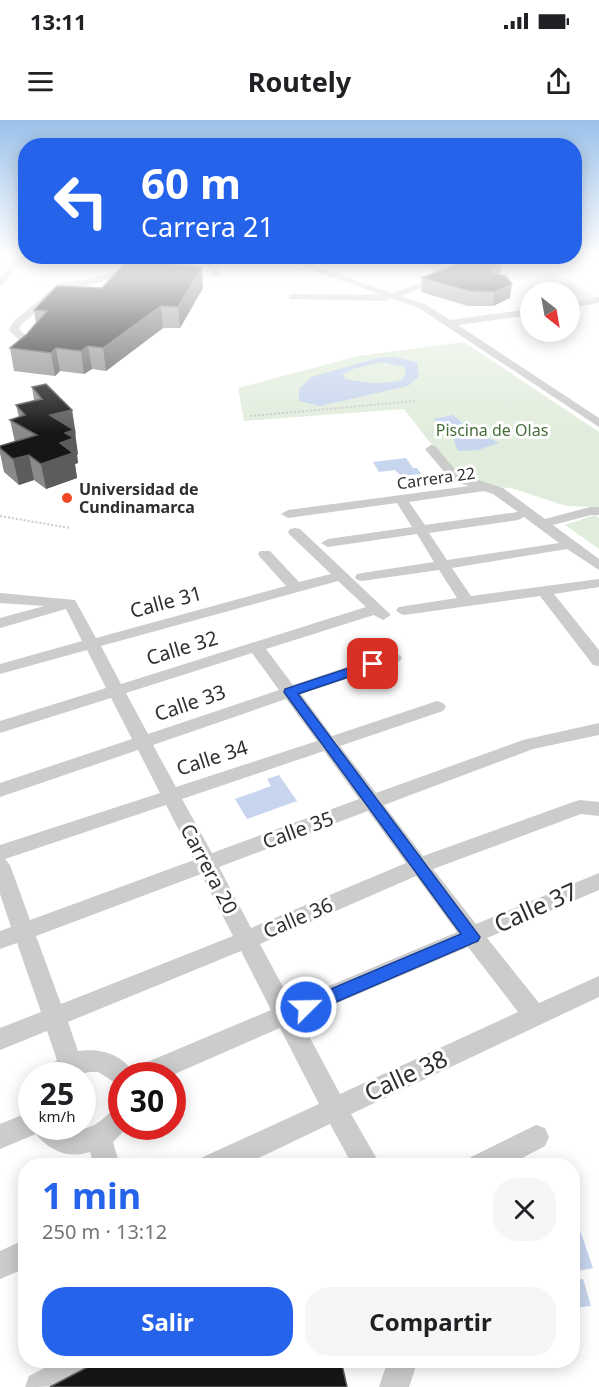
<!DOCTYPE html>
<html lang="es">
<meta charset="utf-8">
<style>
:root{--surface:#fff;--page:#f6f6f6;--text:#202124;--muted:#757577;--accent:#2563eb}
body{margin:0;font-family:"Noto Sans",sans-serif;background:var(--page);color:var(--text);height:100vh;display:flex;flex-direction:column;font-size:22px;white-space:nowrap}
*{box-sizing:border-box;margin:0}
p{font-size:20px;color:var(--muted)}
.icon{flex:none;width:33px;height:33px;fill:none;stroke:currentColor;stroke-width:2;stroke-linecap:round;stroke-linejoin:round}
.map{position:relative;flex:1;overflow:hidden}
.sheet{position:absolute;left:18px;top:1038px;width:562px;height:210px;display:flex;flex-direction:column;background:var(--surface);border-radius:24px;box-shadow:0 3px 15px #0003}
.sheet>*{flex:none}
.top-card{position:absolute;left:18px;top:18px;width:564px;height:126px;border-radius:24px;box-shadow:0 3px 15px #0003;background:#2563eb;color:#fff;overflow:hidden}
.needle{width:39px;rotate:149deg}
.tools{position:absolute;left:520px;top:162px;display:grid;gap:12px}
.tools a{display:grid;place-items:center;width:60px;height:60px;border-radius:50%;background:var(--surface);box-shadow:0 3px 15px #0003;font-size:30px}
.speed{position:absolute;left:18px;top:942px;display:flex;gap:12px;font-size:30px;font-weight:700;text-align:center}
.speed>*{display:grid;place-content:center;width:78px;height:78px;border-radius:50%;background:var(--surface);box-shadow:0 3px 15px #0003;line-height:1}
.speed small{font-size:15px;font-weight:400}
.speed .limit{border:9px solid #d22;background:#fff;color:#111}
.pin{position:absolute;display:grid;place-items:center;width:51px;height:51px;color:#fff;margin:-26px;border-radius:12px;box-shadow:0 3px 9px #0006}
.me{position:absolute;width:66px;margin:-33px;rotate:67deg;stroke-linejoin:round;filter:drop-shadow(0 0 4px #0008)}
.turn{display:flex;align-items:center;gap:21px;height:126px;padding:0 24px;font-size:27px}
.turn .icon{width:78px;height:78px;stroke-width:2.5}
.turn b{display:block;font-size:42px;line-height:51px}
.round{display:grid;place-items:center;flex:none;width:63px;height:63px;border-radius:24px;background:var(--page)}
.head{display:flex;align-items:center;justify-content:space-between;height:102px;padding:0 24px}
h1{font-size:36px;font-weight:700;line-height:45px;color:var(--accent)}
.action{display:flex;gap:12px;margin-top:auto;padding:12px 24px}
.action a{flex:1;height:69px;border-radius:24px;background:var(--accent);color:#fff;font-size:24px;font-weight:700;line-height:69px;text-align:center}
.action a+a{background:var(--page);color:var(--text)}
.status{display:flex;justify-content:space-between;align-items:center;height:42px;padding:0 30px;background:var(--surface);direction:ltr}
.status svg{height:16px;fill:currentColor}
header{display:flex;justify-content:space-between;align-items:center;height:78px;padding:0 24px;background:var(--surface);font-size:27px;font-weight:700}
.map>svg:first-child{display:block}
.green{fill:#e1eddc}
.water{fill:#c7d5ee;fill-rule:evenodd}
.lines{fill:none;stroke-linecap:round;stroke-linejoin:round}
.path{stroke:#ccc;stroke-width:2;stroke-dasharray:2 2;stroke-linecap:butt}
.minor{fill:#ccc;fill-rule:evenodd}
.wall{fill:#8a8a8a}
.shaded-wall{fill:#5c5c5c}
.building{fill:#161616;stroke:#5c5c5c;stroke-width:1.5}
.route{fill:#2563eb;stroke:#184099;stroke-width:1.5}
.poi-dot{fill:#f14826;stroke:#fff;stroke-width:2}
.labels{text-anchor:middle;stroke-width:6;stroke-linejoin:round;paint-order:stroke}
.far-park-label{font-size:16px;fill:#456e39;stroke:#fff}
.far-street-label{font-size:16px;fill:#2f2f2f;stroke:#fff}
.far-poi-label{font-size:16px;font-weight:bold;fill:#2f2f2f;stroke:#fff;text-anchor:start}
.street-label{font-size:20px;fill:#2f2f2f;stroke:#fff}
.near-street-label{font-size:24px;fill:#2f2f2f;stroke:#fff}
</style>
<div class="status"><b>13:11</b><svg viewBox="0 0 49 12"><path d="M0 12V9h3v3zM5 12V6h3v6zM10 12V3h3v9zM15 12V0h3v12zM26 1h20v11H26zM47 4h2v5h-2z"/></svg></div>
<header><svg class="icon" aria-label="menu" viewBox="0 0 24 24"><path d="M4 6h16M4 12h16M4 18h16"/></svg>Routely<svg class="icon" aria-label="share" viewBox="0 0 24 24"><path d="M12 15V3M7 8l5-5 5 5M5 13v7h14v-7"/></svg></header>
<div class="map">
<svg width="599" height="1267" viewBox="0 0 599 1267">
<rect width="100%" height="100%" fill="#fff"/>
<path class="green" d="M599 136C588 140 582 149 571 152 521 170 458 150 410 137Z
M569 162 595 177 570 181V172H535L529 168Z
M464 222 599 312V387L566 386 511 368 462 364 404 289 244 301 238 268 358 236Z
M595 395 599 398V429L565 405Z"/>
<path class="water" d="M393 237 417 242 419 256 408 266 320 286 299 281V269L311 257 378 238ZM382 242 404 247 406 253 402 260C385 265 363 263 346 259L343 254 353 249Z
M453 295 469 309 499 323 478 330 458 331 452 315 433 299Z
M406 338 413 348H417L421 354 401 356 395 350 379 352 373 342Z
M279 655 297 681 247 699 235 679 271 666 267 659Z
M573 1090 593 1148 573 1152Z
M583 1159 591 1186 573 1188V1160Z"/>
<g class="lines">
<path class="path" d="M250 296 416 281
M0 396 70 408"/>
<path class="minor" d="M19 136H27L3 165 0 166V157Z
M137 136H146L152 144 149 154 116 157 88 166 64 168 21 205 19 209 25 215 41 218V222L18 219 9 210 13 202 59 163 87 160 115 151 143 150 145 146Z
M203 136H211L220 155 219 157H213Z
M273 136H287L392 173 441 155 432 152V148L399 136H413L444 146 443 150 453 155 401 176 425 184 450 200 531 189V195L458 205 599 298V307L419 188 390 178 386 181 289 179V175L292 174 382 175Z
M599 177V183L570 188V182Z
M431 325 435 326 459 354 503 368 545 399 590 387H599V395H591L553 405 599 439V450L567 429 452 448 471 476 599 459V467L554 474 599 530V546L593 545 540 476 404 495 399 493 396 490 399 487 457 478 439 450 362 461 357 460 355 457 357 454 362 453 434 442 417 414 328 427 321 423 328 419 412 407 397 383 288 398 281 394 288 390 469 366 451 360 425 329ZM484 371 493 374 518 392 425 405 409 382ZM524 397 559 423 447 440 429 413 518 400Z
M295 408 300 409 391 495 383 500 374 495 266 529 293 565 388 533 394 532 402 537 400 541 301 574 332 616 437 581 443 583 446 587 443 591 340 626 376 673 523 620 599 603V615L533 629 384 685 423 736 573 682 580 680 599 682V696L581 694 433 749 476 804 599 753V770L487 818 539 883 599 856V877L351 994 381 1046H353L330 1004 242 1046H199L203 1037 319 984 280 908 170 956H122V967L98 952H89L74 956H42L45 948 57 940 47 911 0 930V908L41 892 17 823 0 829V811L11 807 0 774V725L160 673 138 630 0 677V663L132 619 111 578 0 613V601L106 568 87 530 0 554V544L82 521 66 489 0 508V498L44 486 0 483V473L75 480 96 518 286 466 260 437 258 434 260 431H270L299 462 331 454 290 415 288 412 290 409ZM338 461 366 487 121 564 101 526ZM252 533 279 570 148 614 126 573ZM286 579 317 621 176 667 153 625ZM324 631 359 679 212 733 182 679ZM166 685 194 740 30 800 10 745 5 739ZM368 691 406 743 251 808 219 747ZM201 754 233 816 61 884 36 816ZM416 756 457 812 291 882 260 824ZM468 827 518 892 340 974 300 899ZM241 831 271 890 133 948 132 951C121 933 98 928 78 931L68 902Z
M122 984V1006H129L113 1022 120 1046H94L90 1032C69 1039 49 1031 36 1014L0 1029V1004L32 991V1006C41 1006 51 1005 60 1006 73 1008 83 1012 96 1004 106 998 111 989 122 984Z
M536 1005 545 1008 549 1017 545 1026 507 1046H467L471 1037Z
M26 1119V1148L0 1159V1131Z
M60 1240H106C93 1267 52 1267 25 1267L29 1256Z
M388 1240H418L409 1267H379Z"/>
</g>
<path class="wall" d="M502 139 500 153 499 154 510 178 493 186H468L421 172 422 158Z
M167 145 203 168 180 208H163L106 251 92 249 84 254 60 251 55 256 14 251 10 228 27 214 36 204 34 190 102 168Z
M32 267 72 290 76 314 75 315 78 343 75 344 77 358 46 369 34 360 19 365 4 352 0 333V326L15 322 10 300 19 297 16 285 34 280Z"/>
<path class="shaded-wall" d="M502 139 500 153 490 166 491 152Z
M202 147 203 168 180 208 178 187Z
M512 164 510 178 493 186 495 172Z
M161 186 163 208 106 251 103 228Z
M88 226 92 249 84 254 81 231Z
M56 228 60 251 55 256 51 233Z
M72 290 78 334 77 335 78 343 75 344 77 358 46 369 41 344 50 295Z
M29 335 34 360 19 365 13 339Z"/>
<path class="building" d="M478 136H489L502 139 491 152 506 156 512 164 495 172 469 171 422 158Z
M128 140 167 142 165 144 202 147 178 187 161 186 103 228 88 226 81 231 56 228 51 233 10 228 27 214 38 201 47 191 34 190 57 166 102 168Z
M46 264 72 290 50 295 74 310 65 313 74 318 60 323 73 333 41 344 29 335 13 339 0 328V326L37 315 10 300 25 295 16 285 42 279 32 267Z
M101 1240H341L347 1267H50Z"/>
<linearGradient id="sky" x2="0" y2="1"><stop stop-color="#9bc1ea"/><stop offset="0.43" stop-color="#fff"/><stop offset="1" stop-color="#fff" stop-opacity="0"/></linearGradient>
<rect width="599" height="313" fill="url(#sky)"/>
<path class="route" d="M373 540 380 544 378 547 298 574 480 817 478 821 306 895 300 893 298 887 300 882 461 814 284 572 285 569Z"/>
<circle class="poi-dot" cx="67" cy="378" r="6"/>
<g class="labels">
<g class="far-park-label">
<text x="492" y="316">Piscina de Olas</text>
</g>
<g class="far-street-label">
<text transform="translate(436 358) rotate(-8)" y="6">Carrera 22</text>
</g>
<g class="far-poi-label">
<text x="79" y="375">Universidad de<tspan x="79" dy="18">Cundinamarca</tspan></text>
</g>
<g class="street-label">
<text transform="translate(166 482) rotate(-15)" y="7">Calle 31</text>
<text transform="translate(182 528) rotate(-17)" y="7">Calle 32</text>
<text transform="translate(190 583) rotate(-19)" y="7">Calle 33</text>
<text transform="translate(212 638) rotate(-18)" y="7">Calle 34</text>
<text transform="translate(298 710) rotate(-20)" y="7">Calle 35</text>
<text transform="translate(209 749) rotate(62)" y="7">Carrera 20</text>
<text transform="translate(298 798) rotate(-23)" y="7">Calle 36</text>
</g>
<g class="near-street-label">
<text transform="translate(536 788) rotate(-24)" y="8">Calle 37</text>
<text transform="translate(406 956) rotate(-25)" y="8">Calle 38</text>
</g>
</g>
</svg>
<div class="tools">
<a><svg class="needle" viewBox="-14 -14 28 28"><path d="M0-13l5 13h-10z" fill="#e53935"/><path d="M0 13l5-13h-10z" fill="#757577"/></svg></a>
</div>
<div class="speed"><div>25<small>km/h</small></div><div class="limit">30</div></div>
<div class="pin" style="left:373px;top:544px;background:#d93025"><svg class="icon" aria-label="arrive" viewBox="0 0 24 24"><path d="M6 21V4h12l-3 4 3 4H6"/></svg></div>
<svg class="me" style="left:306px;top:887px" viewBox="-20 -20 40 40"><circle r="17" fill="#2563eb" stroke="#fff" stroke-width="3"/><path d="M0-11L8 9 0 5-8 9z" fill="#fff"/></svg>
<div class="top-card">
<div class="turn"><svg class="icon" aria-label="left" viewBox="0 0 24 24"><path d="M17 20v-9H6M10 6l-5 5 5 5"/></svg><div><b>60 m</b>Carrera 21</div></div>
</div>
<section class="sheet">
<div class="head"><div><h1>1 min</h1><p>250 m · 13:12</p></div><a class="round"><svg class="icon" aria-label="close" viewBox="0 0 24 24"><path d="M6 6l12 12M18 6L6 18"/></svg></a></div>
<div class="action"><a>Salir</a><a>Compartir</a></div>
</section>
</div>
